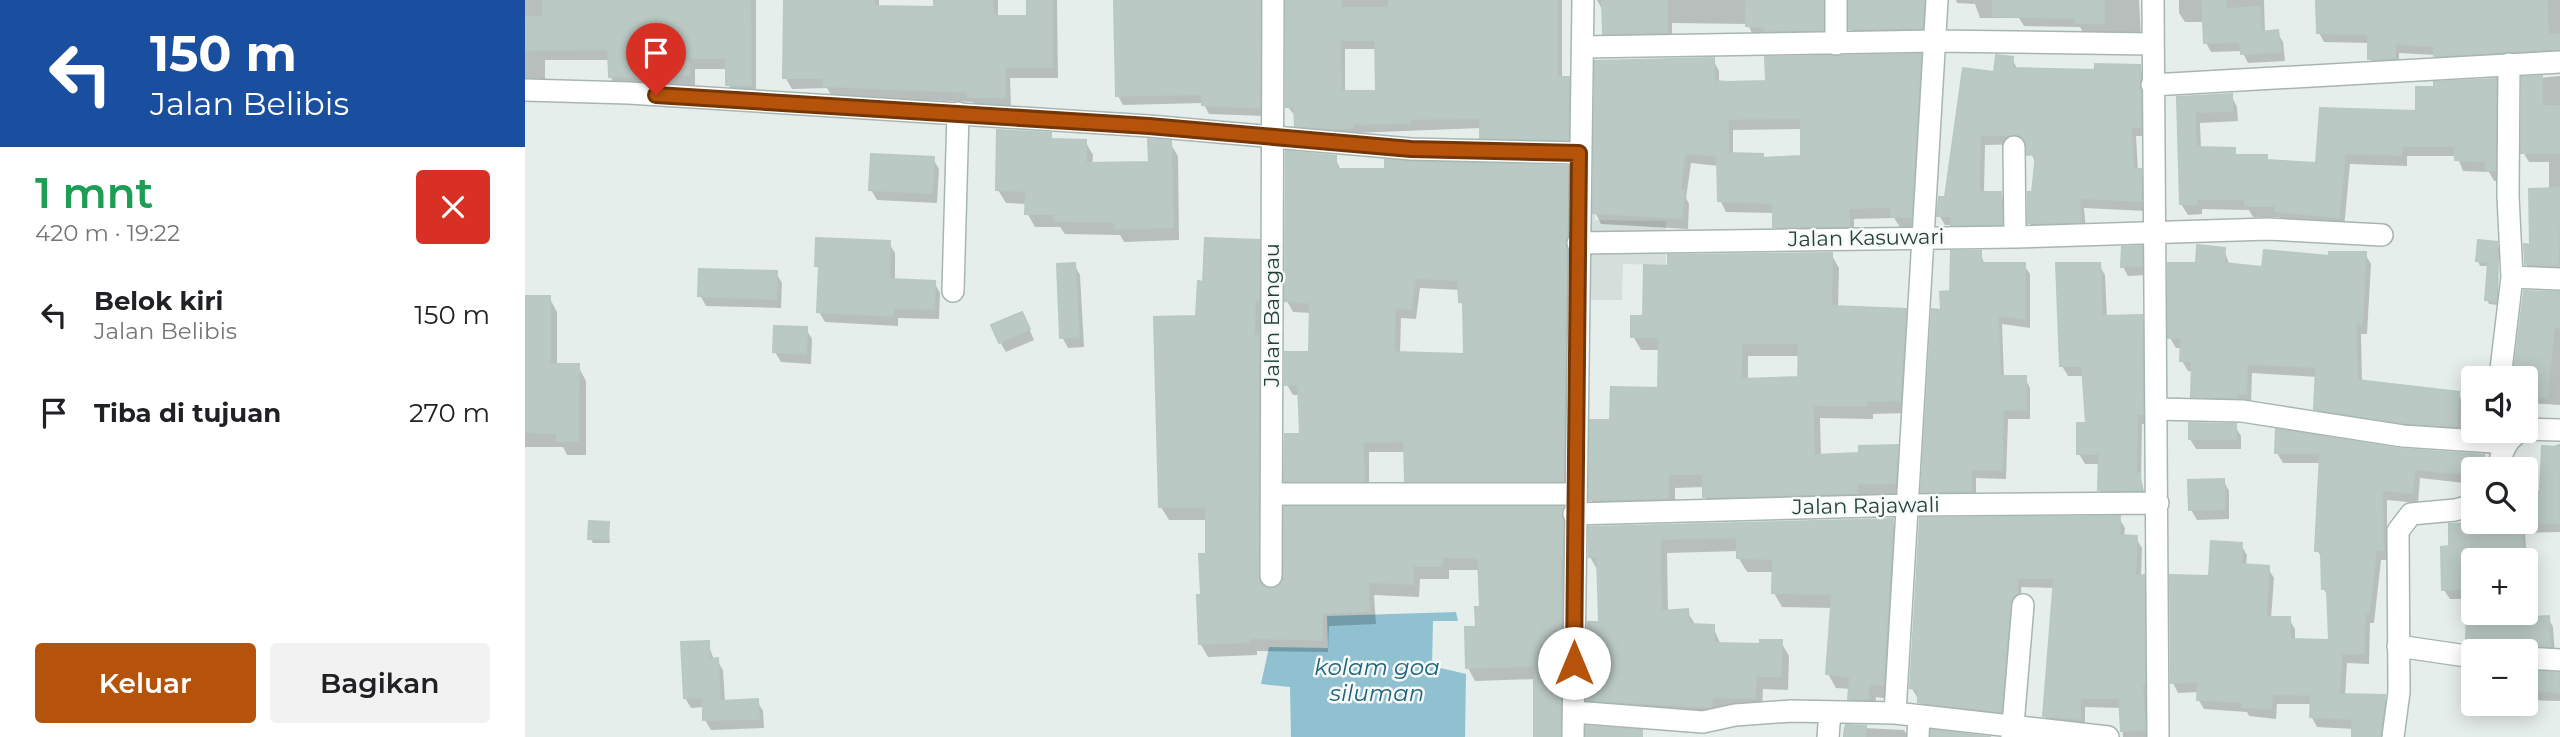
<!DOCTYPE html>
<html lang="id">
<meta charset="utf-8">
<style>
:root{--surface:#fff;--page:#f2f2f2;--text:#202124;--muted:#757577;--accent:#b45309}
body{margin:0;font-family:Montserrat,sans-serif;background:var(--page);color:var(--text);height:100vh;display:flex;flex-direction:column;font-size:26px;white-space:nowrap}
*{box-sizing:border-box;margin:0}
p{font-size:23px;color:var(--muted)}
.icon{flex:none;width:38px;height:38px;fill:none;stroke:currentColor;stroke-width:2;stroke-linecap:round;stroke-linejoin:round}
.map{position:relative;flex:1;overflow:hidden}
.panel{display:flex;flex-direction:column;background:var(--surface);width:525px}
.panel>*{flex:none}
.hud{background:#1a4fa0;color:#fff;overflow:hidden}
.tools{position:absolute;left:1936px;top:366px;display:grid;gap:14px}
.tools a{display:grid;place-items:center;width:77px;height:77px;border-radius:7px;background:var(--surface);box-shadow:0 4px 18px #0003;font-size:35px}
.pin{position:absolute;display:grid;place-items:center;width:60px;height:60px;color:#fff;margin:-72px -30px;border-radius:50% 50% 50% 0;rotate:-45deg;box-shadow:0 0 7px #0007}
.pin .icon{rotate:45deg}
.me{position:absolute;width:77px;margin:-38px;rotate:0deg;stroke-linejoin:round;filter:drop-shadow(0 0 5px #0008)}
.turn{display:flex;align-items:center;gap:24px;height:147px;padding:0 35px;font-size:32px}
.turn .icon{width:91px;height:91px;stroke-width:2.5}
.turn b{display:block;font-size:49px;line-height:60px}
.round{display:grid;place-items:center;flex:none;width:74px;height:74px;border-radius:7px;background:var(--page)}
.headline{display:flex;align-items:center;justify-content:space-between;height:119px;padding:0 35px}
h1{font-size:42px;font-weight:600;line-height:52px;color:#1e9e55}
.action{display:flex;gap:14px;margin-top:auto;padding:14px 35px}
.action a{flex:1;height:80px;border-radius:7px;background:var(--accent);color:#fff;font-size:28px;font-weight:600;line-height:80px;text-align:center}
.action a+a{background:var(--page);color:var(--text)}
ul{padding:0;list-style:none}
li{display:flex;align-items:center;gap:21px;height:98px;padding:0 35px}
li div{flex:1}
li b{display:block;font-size:26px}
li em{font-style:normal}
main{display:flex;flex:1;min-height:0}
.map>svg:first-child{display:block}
.built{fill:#d4deda}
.water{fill:#90c1d1}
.shadow{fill:#0003;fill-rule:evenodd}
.building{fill:#bbc9c4;stroke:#b8c8c3;stroke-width:2;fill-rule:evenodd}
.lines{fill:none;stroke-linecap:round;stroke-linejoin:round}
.minor-casing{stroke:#a8b6b3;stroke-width:24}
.tertiary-casing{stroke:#a8b6b3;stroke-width:24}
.minor{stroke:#fff;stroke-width:21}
.tertiary{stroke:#fff;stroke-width:21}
.route-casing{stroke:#753606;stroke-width:18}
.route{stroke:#b45309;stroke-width:12}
.labels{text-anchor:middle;stroke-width:5;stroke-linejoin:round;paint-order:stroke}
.street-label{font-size:21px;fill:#25403b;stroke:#f6faf9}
.water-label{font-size:23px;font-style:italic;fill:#1f647c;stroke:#f6faf9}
</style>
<main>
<section class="panel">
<div class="hud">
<div class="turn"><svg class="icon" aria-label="left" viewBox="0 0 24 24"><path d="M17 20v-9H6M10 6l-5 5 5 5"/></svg><div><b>150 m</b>Jalan Belibis</div></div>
</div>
<div class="headline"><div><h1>1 mnt</h1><p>420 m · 19:22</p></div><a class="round" style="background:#d93025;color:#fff"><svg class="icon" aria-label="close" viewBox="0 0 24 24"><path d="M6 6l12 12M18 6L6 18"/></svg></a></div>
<ul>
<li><svg class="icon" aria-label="left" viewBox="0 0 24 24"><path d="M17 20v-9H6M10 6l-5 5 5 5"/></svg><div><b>Belok kiri</b><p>Jalan Belibis</p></div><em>150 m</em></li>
<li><svg class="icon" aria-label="arrive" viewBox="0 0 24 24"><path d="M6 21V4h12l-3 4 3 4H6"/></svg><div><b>Tiba di tujuan</b></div><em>270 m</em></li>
</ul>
<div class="action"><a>Keluar</a><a>Bagikan</a></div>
</section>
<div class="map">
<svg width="2035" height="737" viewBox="0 0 2035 737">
<rect width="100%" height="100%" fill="#e6eeeb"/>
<path class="built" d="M1059 196H1070V220L1141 221V265L1098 264 1097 300H1058Z"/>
<path class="water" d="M931 612 933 621H908L907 666 941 674 940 737H766L765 687 736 684 744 647 803 648 802 616Z"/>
<path class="shadow" d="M0 0H231V95H209L203 84 202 69H170V86L92 88 85 76V60H20V82H0Z
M261 0H354V8H411V0H473V18H503V0H532L533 78H485L486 107 451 108 448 102 307 97 302 88 267 89 260 77Z
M591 0H744L739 116 684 114 678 103 598 105 593 96Z
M761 0H1037V79L1043 78 1049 89 1048 149 963 147 957 137 956 128 777 135 771 117 763 107ZM820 49H852L853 93H820Z
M1072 0H1311L1303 40 1228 36 1223 24 1147 23V42L1085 43 1079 33V13Z
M1323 0H1411L1402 38 1332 39 1326 29Z
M1431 0H1614L1616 38H1600L1596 32H1558L1555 27 1499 26 1494 18H1455L1450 4 1432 3Z
M1654 0H1739L1740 34 1752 32 1758 42 1760 61 1723 63 1717 51 1686 52 1681 43 1680 22H1660L1654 13Z
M1793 0H2035V58L1916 65 1910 55 1874 53V67L1851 68 1845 58V43L1799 42 1794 33Z
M1395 56 1401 67 1392 227H1375L1369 218 1329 219V237L1257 238 1250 227V213L1201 212 1195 200 1194 166 1166 163 1161 198 1164 204 1163 229 1076 224 1070 212 1188 60 1194 71V83L1242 82ZM1278 129V158L1239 159 1237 156 1208 155V130Z
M1487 59 1493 70 1572 72 1614 67 1620 77 1621 136H1611L1613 171 1621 181V211L1559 208 1561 231 1511 233 1505 223 1504 193H1508L1511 164 1502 144 1460 145 1459 193H1475L1481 203 1482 234H1434L1429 225H1420L1414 215 1471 74Z
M2035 76V276L2007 273 2001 264 2024 190V162H2004L1998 152 1999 79Z
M1970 81 1976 92 1975 181H1969L1964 172 1938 171 1932 156H1882V166L1825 164 1819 228 1758 222 1755 217H1728L1724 210 1677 209V214L1663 215 1656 204 1653 98 1706 95 1712 107 1713 121 1675 123 1676 149 1709 150 1713 157H1741L1744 162 1793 164 1893 113 1911 88Z
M525 135 529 141H560L568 155 567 165 626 164 645 143 653 156 654 240 599 242 595 235 540 234 535 227H510L502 213V204L481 203 473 190Z
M810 157 816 171 1042 168 1048 178 1044 491H888L882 480 881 452H844V491H767L761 480 776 435 775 395H768L762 385 786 354V313L768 312 762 301ZM895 288 935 290V301L940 309V356L875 354 876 318 891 319Z
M408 159 414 169 412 203 352 200 346 190Z
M733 241 741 255 736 343 740 351 742 588 747 591 1037 509 1045 522 1042 737H1011V679L950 681 943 668 957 609 955 570H924V579H895L894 597 849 595 851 624 804 626 803 652 732 651V655L683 657 675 643 683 520H644L636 507 680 283Z
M364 243 370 253V281L409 282 415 293 414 319 373 318V326L300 322 294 312 296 272 292 265Z
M1971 244 1974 248 1973 305 1964 304 1962 299 1964 266H1955L1953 261Z
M1616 248 1621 257V275L1603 276 1598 267Z
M1699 250 1705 266 1739 269 1840 254 1846 264 1842 334H1836L1837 382 1933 394 1939 404 1936 436 1797 419 1791 408 1792 377 1727 373 1726 404 1673 407 1667 396 1668 371H1663L1657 361V348H1651L1645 338 1672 265Z
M1455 252 1460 265H1499L1505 274V328L1477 324 1479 378H1500L1505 388V419H1483L1481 479 1451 478V501H1403L1398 491 1418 312Z
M1306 254 1314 268 1313 308 1380 310 1388 324 1382 413 1348 414V419L1295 418 1296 456 1336 455 1372 447 1380 461 1377 497 1188 511 1180 497V487L1150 488V512L1074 514 1066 500 1067 422H1087L1135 389 1136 350H1116L1108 336 1144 268ZM1223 356H1276L1275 378 1223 380Z
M549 265 555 275 559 347 543 348 537 337Z
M1574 265 1580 275 1582 318 1616 316 1622 327 1623 424H1617L1616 479 1621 500H1581L1575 490 1576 464H1560L1554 454 1563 425 1559 376H1543L1537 366Z
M251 273 257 283 256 308 181 306 175 295Z
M2035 294V405L2000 403V378H1990Z
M24 297 32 312V366H53L61 381V455H42L38 447H0V298Z
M502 324 509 340 481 352 475 342Z
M281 329 287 339 286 364 256 362 250 352Z
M1710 426 1716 436V449H1671L1665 439Z
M2035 444V532L2000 533 2006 619 2023 618 2028 627 2030 655 2000 651H1948L1943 642V599H1925L1919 590 1926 548 1957 522H2000L2017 493 2031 445ZM1948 560H2000V612H1948Z
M1877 451 1958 456 1963 466V469H1948V484L1895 478 1893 503 1862 500V560H1856L1849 623H1845L1844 664 1822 663 1820 696 1859 697 1865 707 1862 737H1829V729L1792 727 1786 716 1787 704H1752L1751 719 1724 716 1722 712 1679 709 1673 699 1674 692 1653 693 1648 683 1685 578 1716 545 1722 555 1721 566 1743 568 1749 578 1746 619H1764L1770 629V641L1806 642 1804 599 1799 589 1798 560 1792 550 1796 463H1758L1752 453Z
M1698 480 1704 491V519L1672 520 1666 510 1665 482Z
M1594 518 1600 528 1599 537 1611 538 1617 548 1616 577 1624 587V737H1598L1597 708 1560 707V730L1526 726 1520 716 1530 588 1496 587 1497 604 1481 721 1401 712 1386 687 1396 520Z
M1367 521 1375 535 1366 699 1351 697 1350 713H1333L1325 699 1326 689 1311 688 1303 674 1307 608 1257 607 1249 593V572H1222L1213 557 1214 551 1142 553 1143 613 1162 611 1171 626 1188 627 1196 645 1237 646 1256 642 1264 656 1263 690 1238 689 1237 711 1193 720 1072 714 1063 699 1075 624 1073 571 1065 557 1066 528Z
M83 524 85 543H68L65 538Z
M183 643 189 660H192L198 670 200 702 232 701 238 711 239 728 186 730 180 720V707L166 708 160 698Z
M1948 670V702L1944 696V671Z
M2000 673 2035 675V701L2000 700Z
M1319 727 1379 730 1383 737H1318Z"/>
<path class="building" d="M18 0H225L226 85H201V58H164V75L84 77 83 49 0 50V17H18Z
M259 0H349V6L409 7V0H467L468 16H502V0H527V67H480V97H443V92L298 86 299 78H258Z
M589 0H735V108L677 105V94L591 96Z
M761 0H816V8H864V0H1032V77H1044L1043 140 955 138V118L885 119V123L828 124V127L811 129 770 126 769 107H761ZM815 40H850L851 91H816Z
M1077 0H1142V32L1078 34Z
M1221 0H1298V30L1240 31V27L1221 26Z
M1324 0H1399L1397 28 1324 29Z
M1468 0H1579V23H1551V18L1468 16Z
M1677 0H1701V9L1735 7 1736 32 1753 30 1756 52 1716 54 1715 42 1679 43Z
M1791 0H2022L2023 35 2035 34V49L1909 56V46L1870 44V58L1843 59V34L1792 33Z
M1396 54 1386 217H1366V207L1324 208V226L1248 227V203L1193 201 1192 156 1160 153 1155 191H1159L1157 218 1068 213 1070 61 1189 58V81L1203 82 1241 81 1240 57ZM1276 118V156L1238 158V154L1203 153V119Z
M1471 55 1488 57 1487 68 1570 70V64L1615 65 1616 127H1606L1608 169H1616V201L1554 198 1556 222 1503 223V192H1507L1511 154 1502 155 1501 141 1494 135H1455L1454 192H1476L1477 224 1426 225V216H1412L1414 197H1420L1438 68 1469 72Z
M2017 76V106H2035V153H1996L1997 77Z
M1971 79 1970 170H1961V161L1930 160V146H1877L1876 155 1820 153 1814 218 1750 211V206H1720V199H1672V204H1655L1652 97 1707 94V111L1670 112 1671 147 1710 148V155H1742V160L1791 163 1795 108 1891 111V87H1909V82Z
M472 130 526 133V139L561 140V163L624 162 623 139 646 141 648 227 590 229 589 222 530 221V214H500L501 191 471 190Z
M761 151 811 156V169H860V160L1043 166 1038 481H880L879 441 838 442 839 481H759L760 434H775L773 385H760V352H784L785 303 760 301ZM890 278 933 280 934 302H938L939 354 869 352 870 308 886 309Z
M346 154 409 157 407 193 344 190Z
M2035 188 2033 266 2000 264 1999 244 2005 245 2004 189Z
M291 238 365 241 364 279 410 281 409 309 368 308V316L292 312 294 266H290Z
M680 238 734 240V300H730L729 336H734L735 583 747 589 758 582 759 507H1038L1037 558H1035V737H1009V666L941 668 940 627H951L950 607H955L953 558 917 557V566H888V584L843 582 844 611 797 613V640L725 638V642L674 644 672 595H676L674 554H681V507H634L629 317 671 316 673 281 678 282Z
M1953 240 1972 242 1971 301 1960 300 1963 262 1951 261Z
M1672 245 1700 248 1699 263 1737 267 1739 250 1804 256V252H1841L1837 324H1831L1832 380 1934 392 1931 426 1879 423 1789 409 1791 367 1722 364 1721 394H1712V398L1666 397 1667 361H1655L1656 338H1643V263H1671Z
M1617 246V266L1596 267 1597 247Z
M1426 251H1456V263H1500V319L1473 315 1475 376H1501V409L1478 410 1477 470 1446 469V491L1396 492 1407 309 1416 310 1415 292 1425 291Z
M1307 253 1306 306 1381 309 1375 400 1341 401V406L1288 405 1289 455 1334 453V446L1373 445 1370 483 1332 484V493L1178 497V474H1143V498L1064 500 1065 420H1085L1086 387 1133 388 1134 337H1106V316H1118L1119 265 1143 266V255ZM1217 343H1274L1273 377 1216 379Z
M550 263 554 337 535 338 532 264Z
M1531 263H1575L1577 316 1617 315 1618 414H1612L1611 473H1615L1616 490H1573L1574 454H1552V423H1561L1557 366H1535Z
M174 269 252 271 251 299 173 296Z
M1999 291 2035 292V328L2029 327 2022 398 2000 396V378H1988Z
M0 296H25V364H54L53 441H32V433L0 432Z
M497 312 505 329 474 343 466 325Z
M249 326 282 327 281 354 248 352Z
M1664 423 1711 424V439H1664Z
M1751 429 1877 449 1959 455 1958 469H1948V475L1890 469 1887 493 1857 490 1858 550H1851L1844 613H1840L1839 654 1817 653 1814 694 1860 695 1855 737H1827V719L1785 717 1786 695 1747 694 1746 709 1717 707V702L1672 700 1673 682 1646 683 1645 575 1684 576 1686 541 1717 543 1716 564 1744 566 1741 617H1765V639L1804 640 1802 589H1797L1796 551H1790L1795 453H1750Z
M2017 446 2035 447V523L2000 524V492H2015Z
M1699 479 1700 509 1664 510 1663 480Z
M1595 516 1594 535 1612 536 1610 576 1619 575 1620 685H1617L1620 729 1596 731 1594 698H1555V719L1518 716 1529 578H1492V593L1485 604 1476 712 1393 702V689L1385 688 1395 518Z
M1368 519 1358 685 1344 684 1343 699H1323L1325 677 1301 674 1307 594 1247 593 1248 559 1212 558V537L1135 539 1136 611 1163 609 1164 624 1189 625V643L1235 644V640H1257L1256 676H1231L1230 698 1187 697 1186 707 1062 700 1063 622H1074L1072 557H1064V527Z
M64 521 84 522 83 539H63Z
M1996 522 1998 560H1948V589L1917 590 1916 547 1924 546V524Z
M1942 612H1976V619L2024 616 2025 646 1994 647 1993 640H1941Z
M184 641V659L193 658 195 701 233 699 234 719 178 720V697L159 698 156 642Z
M2005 671 2035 673V692L2005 691Z
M1321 725 1341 726 1340 737H1320Z
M1061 726 1117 730V737H1061Z
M1406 730 1466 737H1406Z"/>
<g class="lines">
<defs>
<path id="minor" d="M1311 0V44
M1628 0 1633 737
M1058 47 1411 41 1627 44
M1627 85 2035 62
M1489 147 1490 237
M1053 243 1490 237 1743 229 1857 235
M1987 277 2035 279
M428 291 433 113
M1975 378 1987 277 1983 196 1984 64
M1633 409 1717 411 1878 436 1968 442 1978 447
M2000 429 2035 430
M1973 469C1977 451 1981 439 1997 430
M748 494H1050
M1049 514 1385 505 1633 503
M746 576 748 0
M1873 646 1948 657
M2000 658 2035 660
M1049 712 1178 722 1210 715 1266 711 1370 713 1583 737
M1370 713 1412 0
M1303 737 1305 712
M1393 737 1394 716
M1487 737 1498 605
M1868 737 1874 692 1873 531 1886 514 1930 510 1948 505"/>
<path id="tertiary" d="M0 90 104 93 624 126 886 149 1054 153
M1048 737 1058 0"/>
</defs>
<use href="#minor" class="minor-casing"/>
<use href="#tertiary" class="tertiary-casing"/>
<use href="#minor" class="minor"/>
<use href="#tertiary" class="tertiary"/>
</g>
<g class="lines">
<defs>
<path id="route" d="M131 95 624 126 886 149 1054 153 1049 663"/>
</defs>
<use href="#route" class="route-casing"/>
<use href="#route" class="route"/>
</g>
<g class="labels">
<g class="street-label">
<text transform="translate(1341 238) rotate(-1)" y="7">Jalan Kasuwari</text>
<text transform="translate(747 315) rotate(-90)" y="7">Jalan Bangau</text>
<text transform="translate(1341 506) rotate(-1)" y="7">Jalan Rajawali</text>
</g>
<g class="water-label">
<text x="852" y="675">kolam goa<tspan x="852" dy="26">siluman</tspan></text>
</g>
</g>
</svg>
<div class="tools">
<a><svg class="icon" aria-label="sound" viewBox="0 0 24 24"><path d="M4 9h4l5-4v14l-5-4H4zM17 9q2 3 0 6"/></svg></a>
<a><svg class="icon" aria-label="search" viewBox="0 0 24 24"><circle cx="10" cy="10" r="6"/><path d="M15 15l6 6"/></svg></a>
<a>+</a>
<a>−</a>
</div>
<div class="pin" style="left:131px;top:95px;background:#d93025"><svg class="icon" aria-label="arrive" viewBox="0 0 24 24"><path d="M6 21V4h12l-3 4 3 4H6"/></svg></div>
<svg class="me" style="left:1049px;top:663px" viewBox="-20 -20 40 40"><circle r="19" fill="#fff"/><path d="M0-13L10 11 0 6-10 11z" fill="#b45309"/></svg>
</div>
</main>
